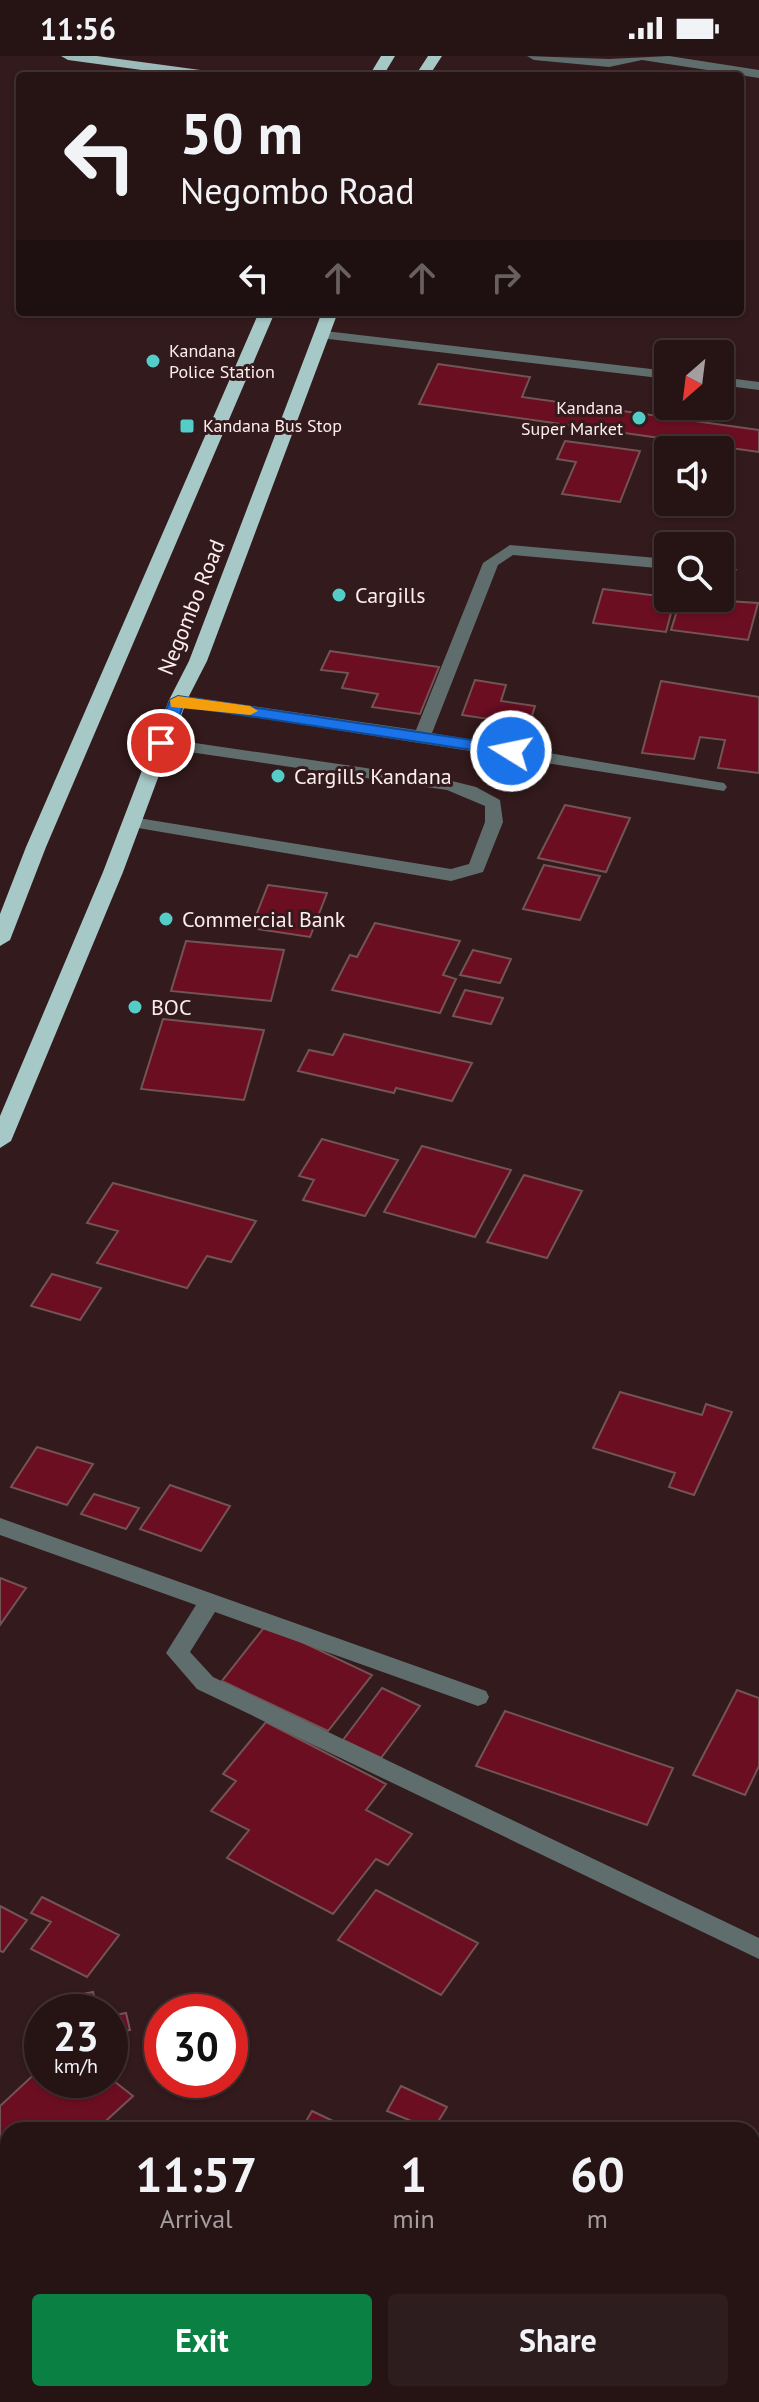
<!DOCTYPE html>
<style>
:root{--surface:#261415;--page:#2e1d1e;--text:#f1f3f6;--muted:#a49ea0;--line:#423334;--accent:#0b8043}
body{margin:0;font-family:"PT Sans",sans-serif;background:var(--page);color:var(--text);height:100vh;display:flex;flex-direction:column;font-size:30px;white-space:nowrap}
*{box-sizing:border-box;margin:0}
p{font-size:26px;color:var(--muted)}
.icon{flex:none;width:44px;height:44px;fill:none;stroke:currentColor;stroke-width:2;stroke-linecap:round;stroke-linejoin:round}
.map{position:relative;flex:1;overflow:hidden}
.panel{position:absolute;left:0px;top:2066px;width:760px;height:280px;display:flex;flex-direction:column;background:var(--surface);border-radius:24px 24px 0 0;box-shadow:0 2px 6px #0004,0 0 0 2px var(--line)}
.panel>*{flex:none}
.guide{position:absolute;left:16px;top:16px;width:728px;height:244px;border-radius:8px;box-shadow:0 2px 6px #0004,0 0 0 2px var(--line);background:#261415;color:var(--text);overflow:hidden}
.needle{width:52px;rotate:208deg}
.controls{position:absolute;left:654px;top:284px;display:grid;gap:16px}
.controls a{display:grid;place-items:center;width:80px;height:80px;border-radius:8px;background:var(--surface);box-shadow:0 2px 6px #0004,0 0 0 2px var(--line);font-size:40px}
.speed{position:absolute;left:24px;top:1938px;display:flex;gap:16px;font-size:40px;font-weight:700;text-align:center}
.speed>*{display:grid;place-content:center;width:104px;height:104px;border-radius:50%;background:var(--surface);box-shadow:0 2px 6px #0004,0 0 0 2px var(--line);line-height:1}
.speed small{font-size:20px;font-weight:400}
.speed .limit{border:12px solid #d22;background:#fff;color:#111}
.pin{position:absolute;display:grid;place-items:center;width:68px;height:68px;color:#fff;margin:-34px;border:4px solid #fff;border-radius:50%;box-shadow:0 2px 8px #0007}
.me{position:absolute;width:88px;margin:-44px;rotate:280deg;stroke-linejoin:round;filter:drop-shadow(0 0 6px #0008)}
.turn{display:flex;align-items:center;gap:28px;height:168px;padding:0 32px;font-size:36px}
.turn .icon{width:104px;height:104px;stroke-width:2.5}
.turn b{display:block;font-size:56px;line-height:68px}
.lanes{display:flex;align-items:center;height:76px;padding:0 32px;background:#0003;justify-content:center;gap:40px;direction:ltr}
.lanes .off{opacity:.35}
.eta{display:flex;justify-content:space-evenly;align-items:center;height:136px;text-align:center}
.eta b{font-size:48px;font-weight:800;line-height:56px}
.primary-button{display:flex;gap:16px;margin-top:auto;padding:16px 32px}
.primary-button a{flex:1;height:92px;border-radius:8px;background:var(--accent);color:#fff;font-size:32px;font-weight:800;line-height:92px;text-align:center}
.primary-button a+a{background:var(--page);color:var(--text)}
.status{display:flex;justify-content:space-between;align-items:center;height:56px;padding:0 40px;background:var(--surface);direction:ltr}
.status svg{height:22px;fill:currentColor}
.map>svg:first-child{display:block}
.building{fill:#6c0e22;stroke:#725455;stroke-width:2}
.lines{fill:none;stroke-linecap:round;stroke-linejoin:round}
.service{fill:#5f6e6d;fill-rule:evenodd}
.minor{fill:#5f6e6d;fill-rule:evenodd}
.primary{fill:#9bbab8;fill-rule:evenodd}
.trunk{fill:#a6c9c7;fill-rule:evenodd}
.route{fill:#1a73e8;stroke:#114b97;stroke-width:2}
.slow{fill:#f59e0b}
.poi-dot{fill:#54cdc8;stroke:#331a1c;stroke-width:3}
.labels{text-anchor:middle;stroke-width:6;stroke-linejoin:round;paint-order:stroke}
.far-poi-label{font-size:18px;fill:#fdeeee;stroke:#331a1c;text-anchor:start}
.poi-label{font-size:22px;fill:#fdeeee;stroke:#331a1c;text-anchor:start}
.street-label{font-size:22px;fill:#fdeeee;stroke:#331a1c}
</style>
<div class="status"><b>11:56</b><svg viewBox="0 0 49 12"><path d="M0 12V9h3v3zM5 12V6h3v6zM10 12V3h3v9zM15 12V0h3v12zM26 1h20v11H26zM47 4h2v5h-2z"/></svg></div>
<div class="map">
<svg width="759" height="2346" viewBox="0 0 759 2346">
<rect width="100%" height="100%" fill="#331a1c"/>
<path class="building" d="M438 308 530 321 522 341 759 374V396L419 348Z
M565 385 640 395 620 446 562 438 576 406 557 403Z
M603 533 675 542 666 576 593 567Z
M681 542 758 547 748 584 671 574Z
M330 595 439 611 420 658 372 651 378 638 342 632 348 617 321 614Z
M475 624 506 629 501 645 535 650 529 669 462 659Z
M661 625 759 641V717L718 712 725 684 700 681 694 703 642 697Z
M565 749 630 762 606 816 538 802Z
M544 809 600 820 580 864 523 853Z
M268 829 327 837 310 881 251 872Z
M375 867 460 885 443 919 456 923 440 957 332 934 350 899 357 901Z
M186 885 284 894 271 945 171 935Z
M473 894 511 903 500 927 460 919Z
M465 934 503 942 491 968 453 960Z
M163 963 264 974 244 1044 141 1033Z
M344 978 472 1007 452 1045 396 1032 394 1037 298 1015 309 994 333 999Z
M322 1083 398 1104 365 1160 303 1144 314 1124 299 1120Z
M422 1090 511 1114 475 1181 384 1156Z
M524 1119 582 1135 547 1202 487 1186Z
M113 1127 256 1165 231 1206 207 1200 187 1232 97 1207 118 1175 87 1167Z
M52 1218 101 1232 80 1264 31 1250Z
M620 1336 702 1359 706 1348 732 1356 694 1439 669 1431 675 1417 593 1392Z
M37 1391 93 1408 67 1449 11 1431Z
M170 1429 230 1450 201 1495 140 1473Z
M94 1438 139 1452 126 1473 81 1458Z
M0 1522 26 1532 0 1569Z
M266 1569 372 1619 328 1675 222 1625Z
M382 1632 420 1650 381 1702 343 1684Z
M737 1634 759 1642V1710L745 1739 693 1719Z
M505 1655 673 1712 647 1769 476 1710Z
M266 1666 386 1728 366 1754 412 1778 388 1809 376 1803 333 1858 227 1802 249 1774 211 1755 236 1725 223 1718Z
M376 1834 478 1887 441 1939 338 1884Z
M42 1841 119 1879 87 1921 31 1893 51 1866 31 1857Z
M0 1850 27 1864 3 1896 0 1895Z
M93 1936 98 1956H72L68 1941Z
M126 1957 130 1974 110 1978V1960Z
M42 2011V2024L110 2022 133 2040 96 2074H8V2139L0 2132V2050Z
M401 2030 447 2051 433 2074 387 2055Z
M312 2055 352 2074H301Z
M370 2338H384L400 2346H365Z
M536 2338H566L583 2346H532Z
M658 2338H712L708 2346H655Z"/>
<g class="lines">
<path class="service" d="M161 682 448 724 476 731 500 744 503 766 483 816 451 825 126 770 123 766 132 761 451 813 469 808 485 766V750L447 734 155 691 152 687 155 683Z"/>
<path class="minor" d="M527 0 609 3 669 0 759 14V22L642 4 609 11 534 4Z
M325 275 668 315V323L320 282V276Z
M720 321 759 326V334L720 329Z
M510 489 668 503V513L513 499 498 509 432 677 718 726 724 727 727 731 724 735 178 649 170 644 178 639 416 674 483 507Z
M720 508 735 511 737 514 729 519 720 518Z
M0 1462 486 1635 489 1641 486 1647 478 1650 215 1556 190 1596 213 1621 759 1882V1903L197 1633 166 1597 196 1549 0 1479Z"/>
<path class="primary" d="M61 0H97L215 16 222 20H186L68 4Z"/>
<path class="trunk" d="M381 0H395L383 20H369Z
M428 0H442L429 20H415Z
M259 256H275L46 791 10 884 0 890V858L26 791Z
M322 256H338L207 605 187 644 123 816 11 1085 0 1092V1060L103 816 169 644 189 605Z"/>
</g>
<path class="route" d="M178 640 511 690 519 695 511 700 183 650 169 687 156 691 154 687 170 644Z"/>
<path class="slow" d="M178 640 250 650 258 655 250 659 171 651 170 644Z"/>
<g class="poi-dot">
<circle cx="153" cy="305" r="8"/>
<circle cx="639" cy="362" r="8"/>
<rect x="179" y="362" width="16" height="16" rx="4"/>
<circle cx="339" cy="539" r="8"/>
<circle cx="278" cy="720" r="8"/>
<circle cx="166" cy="863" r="8"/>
<circle cx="135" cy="951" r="8"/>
</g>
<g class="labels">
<g class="far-poi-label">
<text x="169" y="301">Kandana<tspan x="169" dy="21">Police Station</tspan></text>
<text x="623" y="358" text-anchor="end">Kandana<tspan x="623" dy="21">Super Market</tspan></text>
<text x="203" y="376">Kandana Bus Stop</text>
</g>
<g class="poi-label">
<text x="355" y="547">Cargills</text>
<text x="294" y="728">Cargills Kandana</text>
<text x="182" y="871">Commercial Bank</text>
<text x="151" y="959">BOC</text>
</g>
<g class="street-label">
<text transform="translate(191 551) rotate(-68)" y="8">Negombo Road</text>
</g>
</g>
</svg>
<div class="controls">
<a><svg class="needle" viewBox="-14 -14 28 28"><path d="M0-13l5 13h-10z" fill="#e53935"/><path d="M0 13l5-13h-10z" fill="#a49ea0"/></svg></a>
<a><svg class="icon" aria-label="sound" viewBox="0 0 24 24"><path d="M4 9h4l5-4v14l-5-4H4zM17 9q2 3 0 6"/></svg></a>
<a><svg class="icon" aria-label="search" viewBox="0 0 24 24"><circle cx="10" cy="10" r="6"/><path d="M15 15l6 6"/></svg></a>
</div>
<div class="speed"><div>23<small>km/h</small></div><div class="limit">30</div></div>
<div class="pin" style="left:161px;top:687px;background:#d93025"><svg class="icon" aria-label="arrive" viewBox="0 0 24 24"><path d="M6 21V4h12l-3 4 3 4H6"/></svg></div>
<svg class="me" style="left:511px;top:695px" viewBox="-20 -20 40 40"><circle r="17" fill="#1a73e8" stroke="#fff" stroke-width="3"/><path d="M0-11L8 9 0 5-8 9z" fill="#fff"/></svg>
<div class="guide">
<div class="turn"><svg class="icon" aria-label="left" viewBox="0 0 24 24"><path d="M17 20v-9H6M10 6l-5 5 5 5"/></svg><div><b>50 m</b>Negombo Road</div></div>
<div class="lanes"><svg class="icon" aria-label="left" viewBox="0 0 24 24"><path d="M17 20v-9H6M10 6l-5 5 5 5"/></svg><svg class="icon off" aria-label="ahead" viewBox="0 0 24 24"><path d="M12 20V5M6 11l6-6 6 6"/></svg><svg class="icon off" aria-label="ahead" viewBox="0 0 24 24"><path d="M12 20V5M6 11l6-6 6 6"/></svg><svg class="icon off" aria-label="right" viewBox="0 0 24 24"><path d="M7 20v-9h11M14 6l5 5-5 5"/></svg></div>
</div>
<section class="panel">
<div class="eta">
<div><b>11:57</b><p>Arrival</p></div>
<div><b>1</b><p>min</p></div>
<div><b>60</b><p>m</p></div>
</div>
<div class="primary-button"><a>Exit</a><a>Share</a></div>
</section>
</div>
